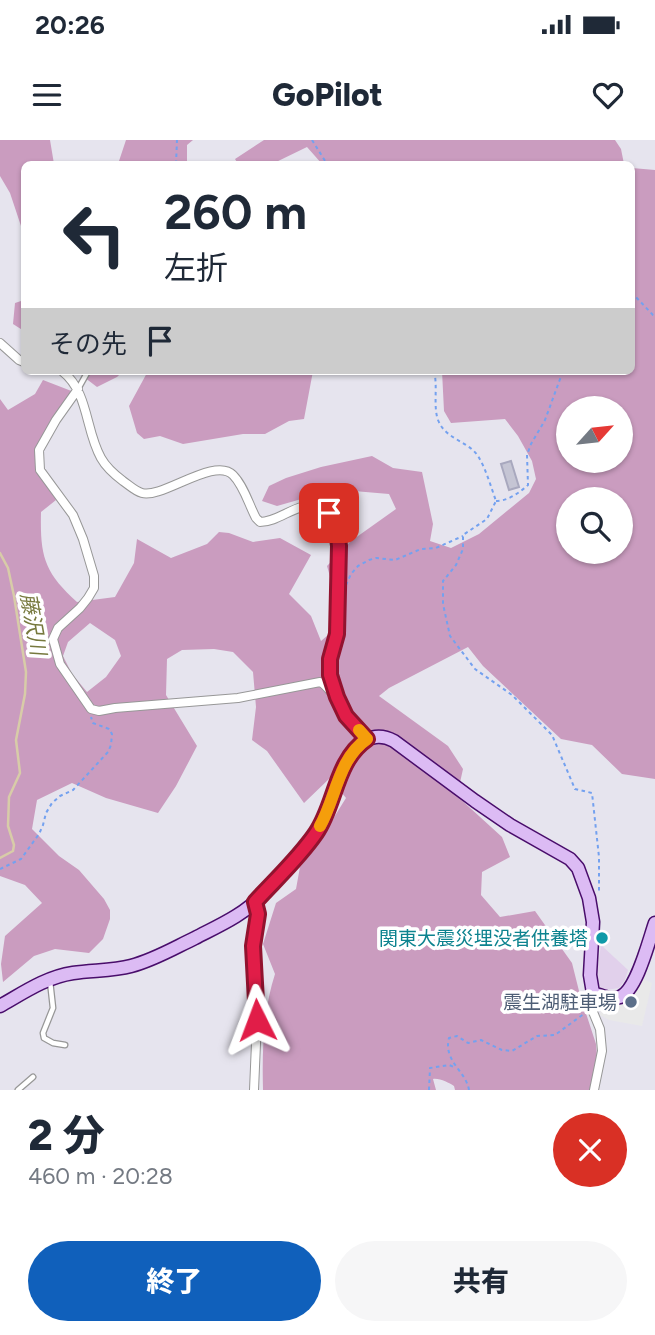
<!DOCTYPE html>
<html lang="ja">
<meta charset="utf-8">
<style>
:root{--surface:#fff;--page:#f6f6f7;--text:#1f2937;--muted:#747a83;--accent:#1060bb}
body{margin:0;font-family:Figtree,"Noto Sans JP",sans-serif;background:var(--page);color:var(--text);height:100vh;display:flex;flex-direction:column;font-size:26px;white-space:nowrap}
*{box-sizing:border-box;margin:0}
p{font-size:23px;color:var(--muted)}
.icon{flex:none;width:38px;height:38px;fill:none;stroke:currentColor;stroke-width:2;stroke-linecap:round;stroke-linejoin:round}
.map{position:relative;height:950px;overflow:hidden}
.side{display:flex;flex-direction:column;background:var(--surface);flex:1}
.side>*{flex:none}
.top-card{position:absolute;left:21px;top:21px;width:614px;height:214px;border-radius:10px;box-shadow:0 2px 5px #0004;background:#fff;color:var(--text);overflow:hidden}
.needle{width:46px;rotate:63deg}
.fabs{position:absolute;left:556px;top:256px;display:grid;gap:14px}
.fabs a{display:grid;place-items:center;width:77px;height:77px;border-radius:50%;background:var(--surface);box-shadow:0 2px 5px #0004;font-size:35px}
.pin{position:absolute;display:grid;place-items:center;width:60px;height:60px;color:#fff;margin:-30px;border-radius:14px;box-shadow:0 4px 10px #0006}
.me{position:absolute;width:77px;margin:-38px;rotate:357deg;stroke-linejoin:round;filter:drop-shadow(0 0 5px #0008)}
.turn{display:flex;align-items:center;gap:24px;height:147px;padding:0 28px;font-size:32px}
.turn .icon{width:91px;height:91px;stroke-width:2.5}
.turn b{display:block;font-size:49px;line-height:60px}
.then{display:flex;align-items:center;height:66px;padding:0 28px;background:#0003;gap:14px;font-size:26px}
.round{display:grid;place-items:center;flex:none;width:74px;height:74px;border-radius:37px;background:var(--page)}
.overview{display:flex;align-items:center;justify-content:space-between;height:119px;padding:0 28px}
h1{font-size:42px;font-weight:800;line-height:52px}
.button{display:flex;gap:14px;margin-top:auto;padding:14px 28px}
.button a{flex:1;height:80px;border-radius:42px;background:var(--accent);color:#fff;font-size:28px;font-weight:800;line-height:80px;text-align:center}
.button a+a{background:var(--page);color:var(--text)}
.status{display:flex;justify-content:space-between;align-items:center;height:49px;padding:0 35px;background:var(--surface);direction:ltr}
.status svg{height:19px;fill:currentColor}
header{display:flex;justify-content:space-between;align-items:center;height:91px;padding:0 28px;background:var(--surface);font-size:32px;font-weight:800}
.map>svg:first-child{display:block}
.farmland{fill:#e1d0eb}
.forest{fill:#ca9cbf;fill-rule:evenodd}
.parking{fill:#e9e9e9}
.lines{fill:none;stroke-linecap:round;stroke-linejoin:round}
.stream{stroke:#d8cca8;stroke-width:2.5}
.building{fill:#c5c5d4;stroke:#a8a8be;stroke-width:2}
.lane-casing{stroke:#979797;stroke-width:7}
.street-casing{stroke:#979797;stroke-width:10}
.secondary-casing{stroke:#490d6b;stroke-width:15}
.path{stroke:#74a1ef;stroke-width:2;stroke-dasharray:3.5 3.5;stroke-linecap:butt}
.lane{stroke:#fff;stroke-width:4.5}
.street{stroke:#fff;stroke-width:8}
.secondary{stroke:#dcbbf4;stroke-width:12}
.route-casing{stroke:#92132f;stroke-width:18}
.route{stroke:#e11d48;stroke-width:12}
.slow{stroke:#f59e0b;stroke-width:12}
.culture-dot{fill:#0f9aa8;stroke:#fff;stroke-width:2.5}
.service-dot{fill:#5c6f8a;stroke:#fff;stroke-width:2.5}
.labels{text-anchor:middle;stroke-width:7;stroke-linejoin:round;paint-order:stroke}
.culture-label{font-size:19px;fill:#0d838f;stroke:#fff;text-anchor:end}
.service-label{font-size:19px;fill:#4e5e75;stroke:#fff;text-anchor:end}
.water-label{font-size:21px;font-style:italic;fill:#77793e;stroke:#fff}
</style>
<div class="status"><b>20:26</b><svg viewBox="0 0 49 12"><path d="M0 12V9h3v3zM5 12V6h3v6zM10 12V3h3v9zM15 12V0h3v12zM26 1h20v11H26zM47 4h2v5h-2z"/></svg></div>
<header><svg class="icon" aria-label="menu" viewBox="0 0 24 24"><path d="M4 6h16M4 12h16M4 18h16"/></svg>GoPilot<svg class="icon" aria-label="heart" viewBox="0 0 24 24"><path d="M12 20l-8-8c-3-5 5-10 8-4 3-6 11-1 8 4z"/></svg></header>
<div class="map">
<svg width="655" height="950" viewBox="0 0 655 950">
<rect width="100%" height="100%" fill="#e6e4ee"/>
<path class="farmland" d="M601 805 628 830 625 840 619 848 606 850 602 849 599 844 597 832Z"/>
<path class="forest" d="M0 0H50L54 24H24V95L10 53 0 36Z
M126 0H193L187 5V24H118Z
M264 0H615L621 9 624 24H322L307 7 272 24H238L235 19Z
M632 28 655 30V639L622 634 592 605 561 599 483 526 468 507 389 548 379 556 448 606 463 629 457 656 502 697 510 717 482 732 481 755 500 777 535 771 572 823 580 855 596 904 598 928 591 950H455L454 946C449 943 440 938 433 939L436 950H263C262 912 263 871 275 834L263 804 276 763 296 749 300 727 313 711 346 658 330 638 304 663 267 611 252 600 256 567 253 532 233 512 214 509 182 510 167 519 166 555 197 606 176 646 158 673 106 658 72 643 37 660 32 689 59 716 79 730 104 759 110 770V779L103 799 89 813 55 809 34 816 3 842 1 824 5 796 42 763 25 745 0 736V259L8 270 35 254 43 240 74 252 35 311 39 331 56 360 41 372C40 416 44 432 77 462L115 457 134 423 137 399 171 418 207 404 219 392 229 393 253 402 280 398 311 415 289 454 311 476 321 501 343 482 327 426 351 401 396 369 389 354 342 350 326 352 277 366 262 361 269 346 286 338 321 327 372 316 393 328 422 332 433 384 430 401 451 408 479 394 529 353 536 339 532 321 518 296 505 279 451 283 444 271 442 231H632ZM569 268H621V320H569ZM569 359H621V411H569ZM90 483 115 500 121 516 106 537 87 552 72 534 63 516 68 502Z
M24 160V191L13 184 15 163Z
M76 231H123L117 237 97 247Z
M148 231H313L304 279 289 281 265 294H243L183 304 160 296 144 299 137 293 129 266Z"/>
<path class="parking" d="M640 838 652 843 642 886 609 880 600 875 602 862Z"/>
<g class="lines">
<path class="stream" d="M0 413 8 428 14 456 26 532 25 554 16 600 20 633 9 657 8 686 14 705 13 711 0 718"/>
</g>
<path class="building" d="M511 321 519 347 509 350 501 324Z"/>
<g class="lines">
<defs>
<path id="lane" d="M78 249 87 233 90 231
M50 841 53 868 43 893 44 898 53 903 65 905
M18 950 33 937"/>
<path id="street" d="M0 203 19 220 24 222
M62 231C89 252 85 290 101 318 106 327 115 335 123 341 129 345 135 351 142 353 162 359 215 316 233 335 244 346 249 365 256 378L260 382C281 382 300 358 322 368 330 371 335 381 337 389 341 406 339 425 338 443 338 459 339 476 337 492 336 506 327 519 330 534 333 550 342 572 352 584 356 589 362 594 367 599
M78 249 56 280 39 310 40 330 73 375 83 399 94 436V448L88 458 80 468 58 488 53 499 60 524 91 569 99 571 115 568 238 558 320 542C327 545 330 553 337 557
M593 853V872L600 889 602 911 594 950
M254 950 257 880 253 806 258 774 255 762"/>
<path id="secondary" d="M0 866C23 853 46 837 73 833 92 830 113 831 131 826 154 820 174 808 195 798 218 786 244 775 262 755 280 736 299 716 315 695 333 670 347 576 394 601L475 661 510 685 570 719 578 728 589 758 593 782 590 835 593 853C602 856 610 860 620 857 637 850 649 800 655 783"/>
</defs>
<use href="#lane" class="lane-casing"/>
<use href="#street" class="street-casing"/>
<use href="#secondary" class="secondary-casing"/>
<path class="path" d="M312 0 327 24
M176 24 177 0
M632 156 633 154 653 175 655 176
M434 231C438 246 433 266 438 280 446 300 467 300 478 316 486 329 491 347 496 361L487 379 463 395V409L456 425 443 441V464L450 496 475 529 512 555 552 595 575 649 592 653 599 717V753
M496 361C508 361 519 353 528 345L527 315 531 304 545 280 563 231
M346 445 351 434 358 426 369 420 376 418 395 420 421 409 436 408 463 396
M0 729 21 719 39 694 43 685 46 673 52 663 60 656 73 650 108 612 111 605 112 594 109 589 93 583 91 577
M429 950 430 928 449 925 454 927
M469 950C466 931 443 921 449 898L457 896 468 903 481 900 502 910 512 911 537 896 555 895 585 873"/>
<use href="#lane" class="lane"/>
<use href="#street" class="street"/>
<use href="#secondary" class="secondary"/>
</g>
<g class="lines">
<defs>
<path id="route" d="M257 880 253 806 258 774 255 762C275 740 299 718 316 693 336 664 335 621 367 599L346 576 337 557 330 535V519L337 494 339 406 337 390 335 381 329 373"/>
</defs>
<use href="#route" class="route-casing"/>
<use href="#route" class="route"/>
<path class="slow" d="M320 686C336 658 338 619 367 599L359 590"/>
</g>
<circle class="culture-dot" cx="602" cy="798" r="7"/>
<circle class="service-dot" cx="631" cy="862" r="7"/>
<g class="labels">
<g class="culture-label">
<text x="588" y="805">関東大震災埋没者供養塔</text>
</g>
<g class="service-label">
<text x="617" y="869">震生湖駐車場</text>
</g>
<g class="water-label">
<text transform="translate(33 484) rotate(80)" y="7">藤沢川</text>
</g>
</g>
</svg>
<div class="fabs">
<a><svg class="needle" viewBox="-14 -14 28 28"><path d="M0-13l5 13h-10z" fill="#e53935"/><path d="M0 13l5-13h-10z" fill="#747a83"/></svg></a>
<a><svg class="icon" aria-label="search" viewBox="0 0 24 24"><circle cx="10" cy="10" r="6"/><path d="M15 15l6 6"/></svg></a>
</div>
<div class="pin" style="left:329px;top:373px;background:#d93025"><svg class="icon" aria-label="arrive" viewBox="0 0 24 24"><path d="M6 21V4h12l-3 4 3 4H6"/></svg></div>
<svg class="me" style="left:257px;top:880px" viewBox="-20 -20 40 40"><path d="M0-17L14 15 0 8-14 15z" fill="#e11d48" stroke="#fff" stroke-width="4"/></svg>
<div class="top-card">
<div class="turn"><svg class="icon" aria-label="left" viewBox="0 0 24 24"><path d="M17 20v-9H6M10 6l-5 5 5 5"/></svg><div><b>260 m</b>左折</div></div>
<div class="then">その先<svg class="icon" aria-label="arrive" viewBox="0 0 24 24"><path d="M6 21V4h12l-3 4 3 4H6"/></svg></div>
</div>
</div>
<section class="side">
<div class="overview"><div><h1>2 分</h1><p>460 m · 20:28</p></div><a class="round" style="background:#d93025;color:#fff"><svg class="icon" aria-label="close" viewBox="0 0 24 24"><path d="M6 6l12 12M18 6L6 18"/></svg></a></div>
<div class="button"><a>終了</a><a>共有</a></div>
</section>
